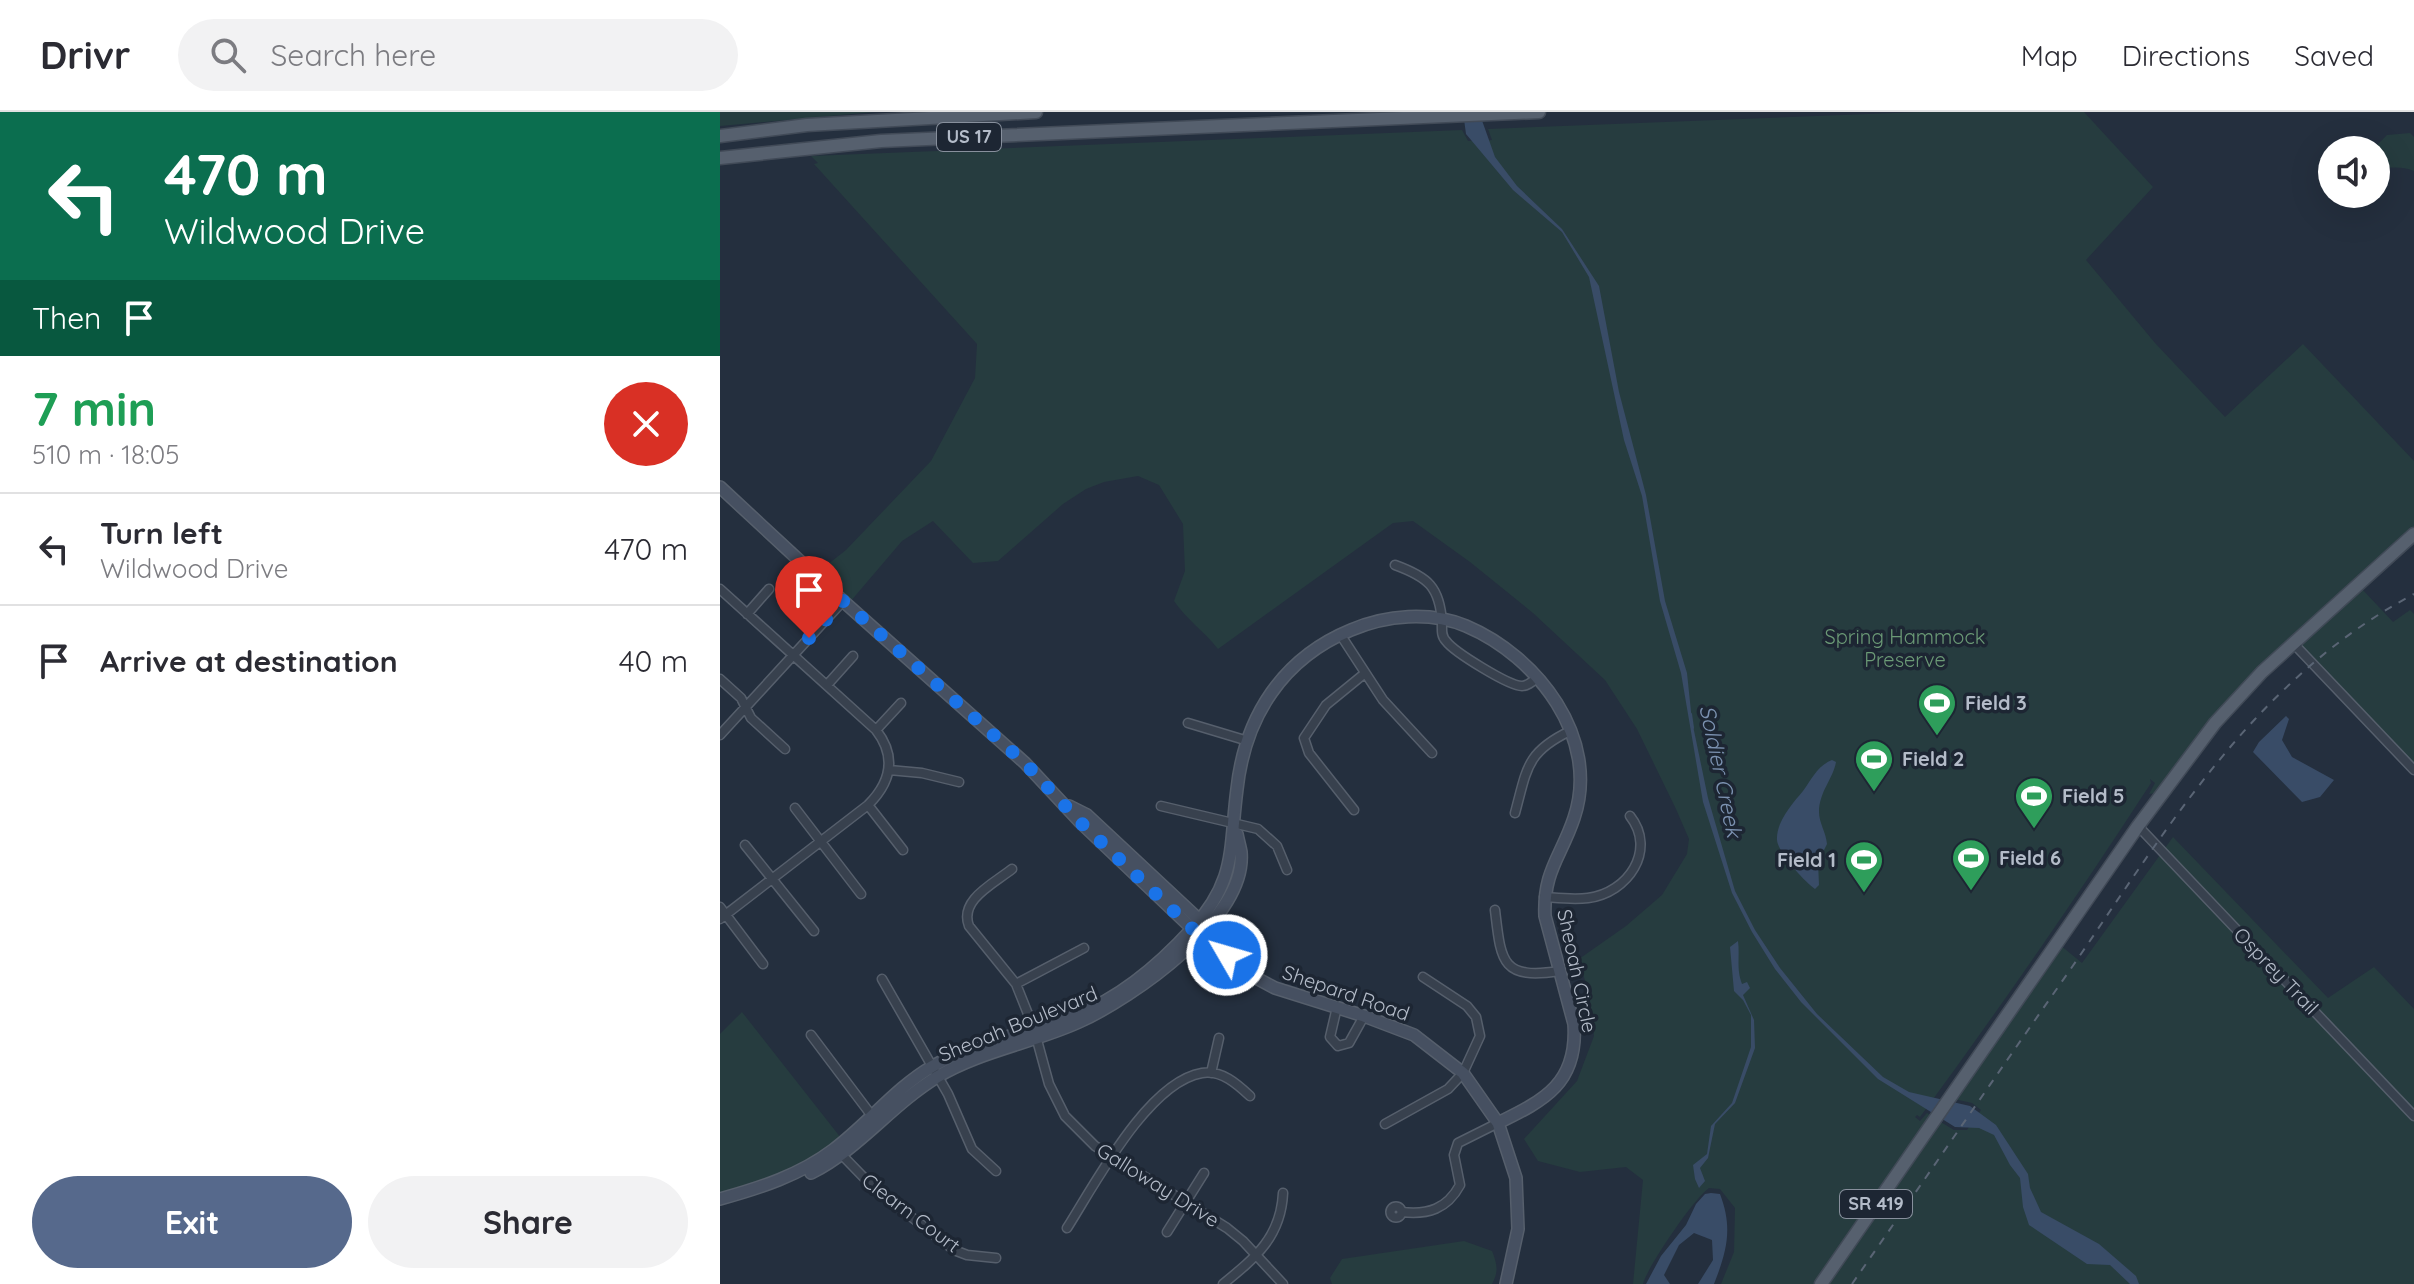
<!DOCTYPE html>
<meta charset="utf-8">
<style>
:root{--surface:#fff;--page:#f2f2f3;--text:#2b2b33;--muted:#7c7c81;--line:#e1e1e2;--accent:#56698c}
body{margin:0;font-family:Quicksand,sans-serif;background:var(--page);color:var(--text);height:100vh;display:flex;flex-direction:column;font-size:30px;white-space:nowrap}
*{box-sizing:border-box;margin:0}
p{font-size:26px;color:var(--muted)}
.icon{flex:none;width:44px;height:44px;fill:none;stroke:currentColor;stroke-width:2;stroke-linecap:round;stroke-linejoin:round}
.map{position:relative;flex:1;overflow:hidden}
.side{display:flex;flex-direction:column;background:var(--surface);width:720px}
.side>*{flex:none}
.hud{background:#0b6e4f;color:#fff;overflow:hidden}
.fabs{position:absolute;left:1598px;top:24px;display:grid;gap:16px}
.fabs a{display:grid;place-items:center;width:72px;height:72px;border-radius:50%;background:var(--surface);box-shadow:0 8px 32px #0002;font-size:40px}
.pin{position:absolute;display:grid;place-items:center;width:68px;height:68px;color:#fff;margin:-82px -34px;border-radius:50% 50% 50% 0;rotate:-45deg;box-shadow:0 0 8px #0007}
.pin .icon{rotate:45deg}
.me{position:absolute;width:88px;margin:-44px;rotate:308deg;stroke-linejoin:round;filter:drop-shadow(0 0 6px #0008)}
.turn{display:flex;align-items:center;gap:28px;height:168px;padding:0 32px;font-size:36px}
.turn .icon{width:104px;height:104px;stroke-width:2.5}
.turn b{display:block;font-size:56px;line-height:68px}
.then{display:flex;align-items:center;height:76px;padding:0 32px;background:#0003;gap:16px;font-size:30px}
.round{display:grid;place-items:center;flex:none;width:84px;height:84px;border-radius:42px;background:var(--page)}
.overview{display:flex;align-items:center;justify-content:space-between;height:136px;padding:0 32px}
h1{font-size:48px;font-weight:700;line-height:60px;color:#1e9e55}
.button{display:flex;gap:16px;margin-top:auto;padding:16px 32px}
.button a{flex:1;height:92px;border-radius:48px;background:var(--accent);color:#fff;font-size:32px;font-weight:700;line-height:92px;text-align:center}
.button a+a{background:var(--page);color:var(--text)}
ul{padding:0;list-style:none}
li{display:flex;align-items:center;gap:24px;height:112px;padding:0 32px;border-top:2px solid var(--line)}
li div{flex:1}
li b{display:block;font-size:30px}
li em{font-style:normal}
header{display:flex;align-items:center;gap:48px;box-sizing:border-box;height:112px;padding:0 40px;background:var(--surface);border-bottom:2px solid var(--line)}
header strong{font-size:38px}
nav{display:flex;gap:44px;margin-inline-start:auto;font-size:28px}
.search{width:560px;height:72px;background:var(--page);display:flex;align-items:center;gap:20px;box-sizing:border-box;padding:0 28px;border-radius:44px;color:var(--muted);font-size:30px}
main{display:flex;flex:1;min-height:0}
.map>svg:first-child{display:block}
.green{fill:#263c3f}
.water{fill:#394c67}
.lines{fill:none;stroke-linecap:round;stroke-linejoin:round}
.stream{stroke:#394c67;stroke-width:2}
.street-casing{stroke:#565f6c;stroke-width:11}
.secondary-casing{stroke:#565f6c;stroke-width:14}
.primary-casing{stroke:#414a57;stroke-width:15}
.street{stroke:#38414e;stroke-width:8}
.secondary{stroke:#465061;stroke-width:11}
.primary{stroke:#56606e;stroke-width:12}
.rail{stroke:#5a6575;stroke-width:2;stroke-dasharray:8 8;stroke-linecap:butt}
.route{stroke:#1a73e8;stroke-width:14;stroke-dasharray:0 25.2}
.labels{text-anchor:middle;stroke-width:7;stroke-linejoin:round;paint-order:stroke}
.shield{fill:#1d2633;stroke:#878f9c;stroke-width:2}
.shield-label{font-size:18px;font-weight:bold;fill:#b4bcc9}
.park-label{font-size:20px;fill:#6b9a76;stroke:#1d2633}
.poi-label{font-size:20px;font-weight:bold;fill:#b4bcc9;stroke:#1d2633;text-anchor:start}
.street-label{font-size:20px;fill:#b4bcc9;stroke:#1d2633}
.water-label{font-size:22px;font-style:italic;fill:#7c92b1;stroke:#1d2633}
</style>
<header>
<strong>Drivr</strong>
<div class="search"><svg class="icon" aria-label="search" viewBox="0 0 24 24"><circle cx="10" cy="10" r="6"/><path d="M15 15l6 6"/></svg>Search here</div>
<nav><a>Map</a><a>Directions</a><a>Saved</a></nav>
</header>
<main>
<section class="side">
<div class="hud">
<div class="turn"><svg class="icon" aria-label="left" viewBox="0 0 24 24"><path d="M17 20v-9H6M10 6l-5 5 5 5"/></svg><div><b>470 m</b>Wildwood Drive</div></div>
<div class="then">Then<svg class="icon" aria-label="arrive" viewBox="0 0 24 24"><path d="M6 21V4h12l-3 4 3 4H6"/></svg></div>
</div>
<div class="overview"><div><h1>7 min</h1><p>510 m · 18:05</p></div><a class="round" style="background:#d93025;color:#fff"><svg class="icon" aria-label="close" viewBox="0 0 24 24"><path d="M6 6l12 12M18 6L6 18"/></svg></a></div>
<ul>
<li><svg class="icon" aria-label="left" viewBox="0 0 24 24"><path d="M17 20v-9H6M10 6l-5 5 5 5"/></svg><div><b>Turn left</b><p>Wildwood Drive</p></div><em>470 m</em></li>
<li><svg class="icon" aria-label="arrive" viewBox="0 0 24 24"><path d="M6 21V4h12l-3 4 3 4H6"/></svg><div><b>Arrive at destination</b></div><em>40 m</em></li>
</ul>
<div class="button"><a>Exit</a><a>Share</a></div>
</section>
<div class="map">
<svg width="1694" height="1172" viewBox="0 0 1694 1172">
<rect width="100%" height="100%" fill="#242f3e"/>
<path class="green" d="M0 0H154L0 14Z
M1200 0H1364L1433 75 1366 148 1435 231 1505 305 1583 232 1694 349V417L1570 528 1437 681 1429 682 1435 671 1430 667 1431 671C1357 785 1280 896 1200 1005L1197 1003 1195 1005 1200 1009 1207 1001 1212 1004 1096 1172H1001L1014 1140 1015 1096 1000 1077 989 1076C975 1085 927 1155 923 1172H913L923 1068 906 1055 860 1060 818 1049 804 1027 857 969 874 924 869 883 859 847 906 814 942 783 967 742 969 727 956 697 917 617 885 568 813 501 750 450 693 409 673 411 498 537C484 519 467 508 454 489L465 459 463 412 439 373 418 364 384 370 366 377 343 392 278 449 253 451 213 409 182 429 130 490 98 460 126 438 211 349 255 266 257 232 94 52 98 51 91 44 742 18 748 29 772 28 768 17Z
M1690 21 1694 25V59C1681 53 1670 58 1656 53V38H1652L1667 23Z
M1641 476 1673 510 1690 498 1694 502V656L1576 534Z
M1453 725 1608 886 1654 855 1694 897V1172H1105L1219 1009 1234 1018H1247L1261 998 1252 991 1234 987 1340 833 1362 851Z
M22 900 121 1026 76 1057 0 1083V922Z
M744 1129 772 1139C777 1151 779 1160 772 1172H612L610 1166 622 1147Z"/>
<path class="water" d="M743 0H759L775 45 797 74 842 117 879 174 899 280 926 383 945 489 967 561 972 609 988 686 1015 779 1035 818 1060 856 1097 902 1163 965 1189 980 1250 994 1276 1013 1308 1062 1310 1076 1321 1100 1379 1132 1416 1164 1419 1172H1410L1390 1153 1367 1152 1309 1113 1303 1095 1300 1066 1290 1053 1274 1023 1259 1016 1235 1015 1158 967 1081 890 1055 857 1032 820 1012 781 983 690 961 561 940 489 922 384 904 328 869 165 842 120 793 78 746 22Z
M1566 604 1569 607 1562 628 1572 645 1614 668 1600 685 1582 690 1533 640 1539 630Z
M1112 648 1116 650C1113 667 1099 680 1099 700 1099 711 1106 720 1107 732L1098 750 1099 773 1095 777C1085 770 1058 741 1057 728 1056 710 1072 692 1083 679 1092 667 1097 654 1112 648Z
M1018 829C1020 845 1016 856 1022 872L1027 870 1030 876 1023 883 1034 908 1035 936 1015 991 995 1012 988 1046 980 1056 985 1069 979 1076 975 1067 973 1053 987 1042 991 1014 1012 991 1031 935V903L1023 888 1014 879 1010 835Z
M991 1081 1000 1082C1013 1116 1007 1139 994 1172H978L993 1148 992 1128 974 1121 959 1133 944 1163 950 1172H926L941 1144 966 1113 976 1092 985 1082Z"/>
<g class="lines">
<path class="stream" d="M971 602 973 616"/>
<defs>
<path id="street" d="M675 453C708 465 720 475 722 511 722 518 721 524 726 529 734 540 789 574 802 574 808 574 813 569 818 565
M0 477 156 618C177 645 171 670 148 693L0 807
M27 502 49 477
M620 522 663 588 712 641
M1573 531 1694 658
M0 567 21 586 31 606 65 637
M107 573 133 544
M468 611 528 629
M156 618 181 591
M0 623 123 489
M169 658 202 661 239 670
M148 693 183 738
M441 694 538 717 557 734 567 758
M75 696 141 782
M634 698 589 641 584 626 606 593 644 562
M795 701C807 657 806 640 850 619
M1418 714 1694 1004
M25 733 94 819
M292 757C273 772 239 788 249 814L296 872 314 917 329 972 345 1004 375 1034 507 1116 523 1129 563 1172
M824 785C838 786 854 788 868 786 908 781 937 738 910 704
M0 795 43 852
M775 798C781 849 781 868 839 859
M162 867 228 982 252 1037 276 1059
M296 872 364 836
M617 895 610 925 618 934 629 931 644 904
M91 923 155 1008
M491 961 499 926
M665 1012 728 977 743 961 760 924 756 905 747 894 703 865
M119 1040 154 1076 234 1138 247 1143 276 1146
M670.5 1100a5.5 5.5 0 1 1 11 0a5.5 5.5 0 1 1-11 0Z
M682 1100C708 1103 727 1097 740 1073L734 1043 738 1031 778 1011
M347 1116C375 1072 428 970 482 961 502 958 517 972 530 984
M447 1120 484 1061
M503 1172C535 1146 561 1125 563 1081"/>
<path id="secondary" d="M0 375 123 489 305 651 360 710 480 824 527 861 555 876 644 904 694 923 743 961 778 1011 796 1066 798 1117 786 1172
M349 694 367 703 487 815 505 839
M91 1061C139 1037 171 993 217 965 260 939 313 931 359 910 412 886 527 807 521 740 520 734 518 728 517 722
M0 1087C40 1076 80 1063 113 1038 148 1012 175 976 213 954 258 929 309 921 356 903 400 886 441 851 472 817 517 768 509 738 517 677 525 604 563 546 631 518 666 503 710 499 746 514 817 544 881 626 854 706 841 745 823 759 825 804L854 912C858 971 825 988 778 1011"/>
<path id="primary" d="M0 24 87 13 316 0
M0 46 161 29 819 0
M1101 1172 1418 714 1495 611 1542 560 1694 422"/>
</defs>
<use href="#street" class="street-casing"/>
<use href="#secondary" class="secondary-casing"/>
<use href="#primary" class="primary-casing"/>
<use href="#street" class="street"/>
<use href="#secondary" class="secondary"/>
<use href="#primary" class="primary"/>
<path class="rail" d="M1132 1172C1205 1067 1277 962 1350 858 1449 714 1535 567 1694 482"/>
</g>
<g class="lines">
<path class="route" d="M89 526 123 489 305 651 360 710 480 824 507 843"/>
</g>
<defs>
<symbol id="stadium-pin" viewBox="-11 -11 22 30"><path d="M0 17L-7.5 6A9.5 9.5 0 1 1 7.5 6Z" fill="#2e9e5b" stroke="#1d2633"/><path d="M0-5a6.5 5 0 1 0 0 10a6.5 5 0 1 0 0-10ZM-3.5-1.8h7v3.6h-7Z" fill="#fff"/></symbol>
</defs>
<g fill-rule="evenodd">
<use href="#stadium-pin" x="1195" y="569" width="44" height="60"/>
<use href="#stadium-pin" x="1132" y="625" width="44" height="60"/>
<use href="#stadium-pin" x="1292" y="662" width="44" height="60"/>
<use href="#stadium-pin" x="1229" y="724" width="44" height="60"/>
<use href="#stadium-pin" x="1122" y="726" width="44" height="60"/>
</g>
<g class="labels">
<g class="shield">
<rect x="217" y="11" width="64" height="28" rx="6"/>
<rect x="1120" y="1078" width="72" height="28" rx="6"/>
</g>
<g class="shield-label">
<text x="249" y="31">US 17</text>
<text x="1156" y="1098">SR 419</text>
</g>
<g class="park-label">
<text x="1185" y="532">Spring Hammock<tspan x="1185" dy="23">Preserve</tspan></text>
</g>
<g class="poi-label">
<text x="1245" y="598">Field 3</text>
<text x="1182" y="654">Field 2</text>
<text x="1342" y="691">Field 5</text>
<text x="1279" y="753">Field 6</text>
<text x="1116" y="755" text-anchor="end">Field 1</text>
</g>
<g class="street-label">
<text transform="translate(857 859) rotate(78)" y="7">Sheoah Circle</text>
<text transform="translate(1556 859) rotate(46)" y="7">Osprey Trail</text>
<text transform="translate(626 881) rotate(19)" y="7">Shepard Road</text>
<text transform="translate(298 912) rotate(-22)" y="7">Sheoah Boulevard</text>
<text transform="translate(438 1073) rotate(32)" y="7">Galloway Drive</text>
<text transform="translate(191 1101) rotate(37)" y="7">Clearn Court</text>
</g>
<g class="water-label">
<text transform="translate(1001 659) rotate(78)" y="8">Soldier Creek</text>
</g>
</g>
</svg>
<div class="fabs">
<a><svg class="icon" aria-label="sound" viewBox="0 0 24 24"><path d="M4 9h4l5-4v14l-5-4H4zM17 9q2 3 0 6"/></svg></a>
</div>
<div class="pin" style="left:89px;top:526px;background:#d93025"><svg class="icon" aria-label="arrive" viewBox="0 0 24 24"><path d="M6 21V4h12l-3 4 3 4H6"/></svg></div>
<svg class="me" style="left:507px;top:843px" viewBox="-20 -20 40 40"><circle r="17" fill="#1a73e8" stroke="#fff" stroke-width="3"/><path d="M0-11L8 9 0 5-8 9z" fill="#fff"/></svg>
</div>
</main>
